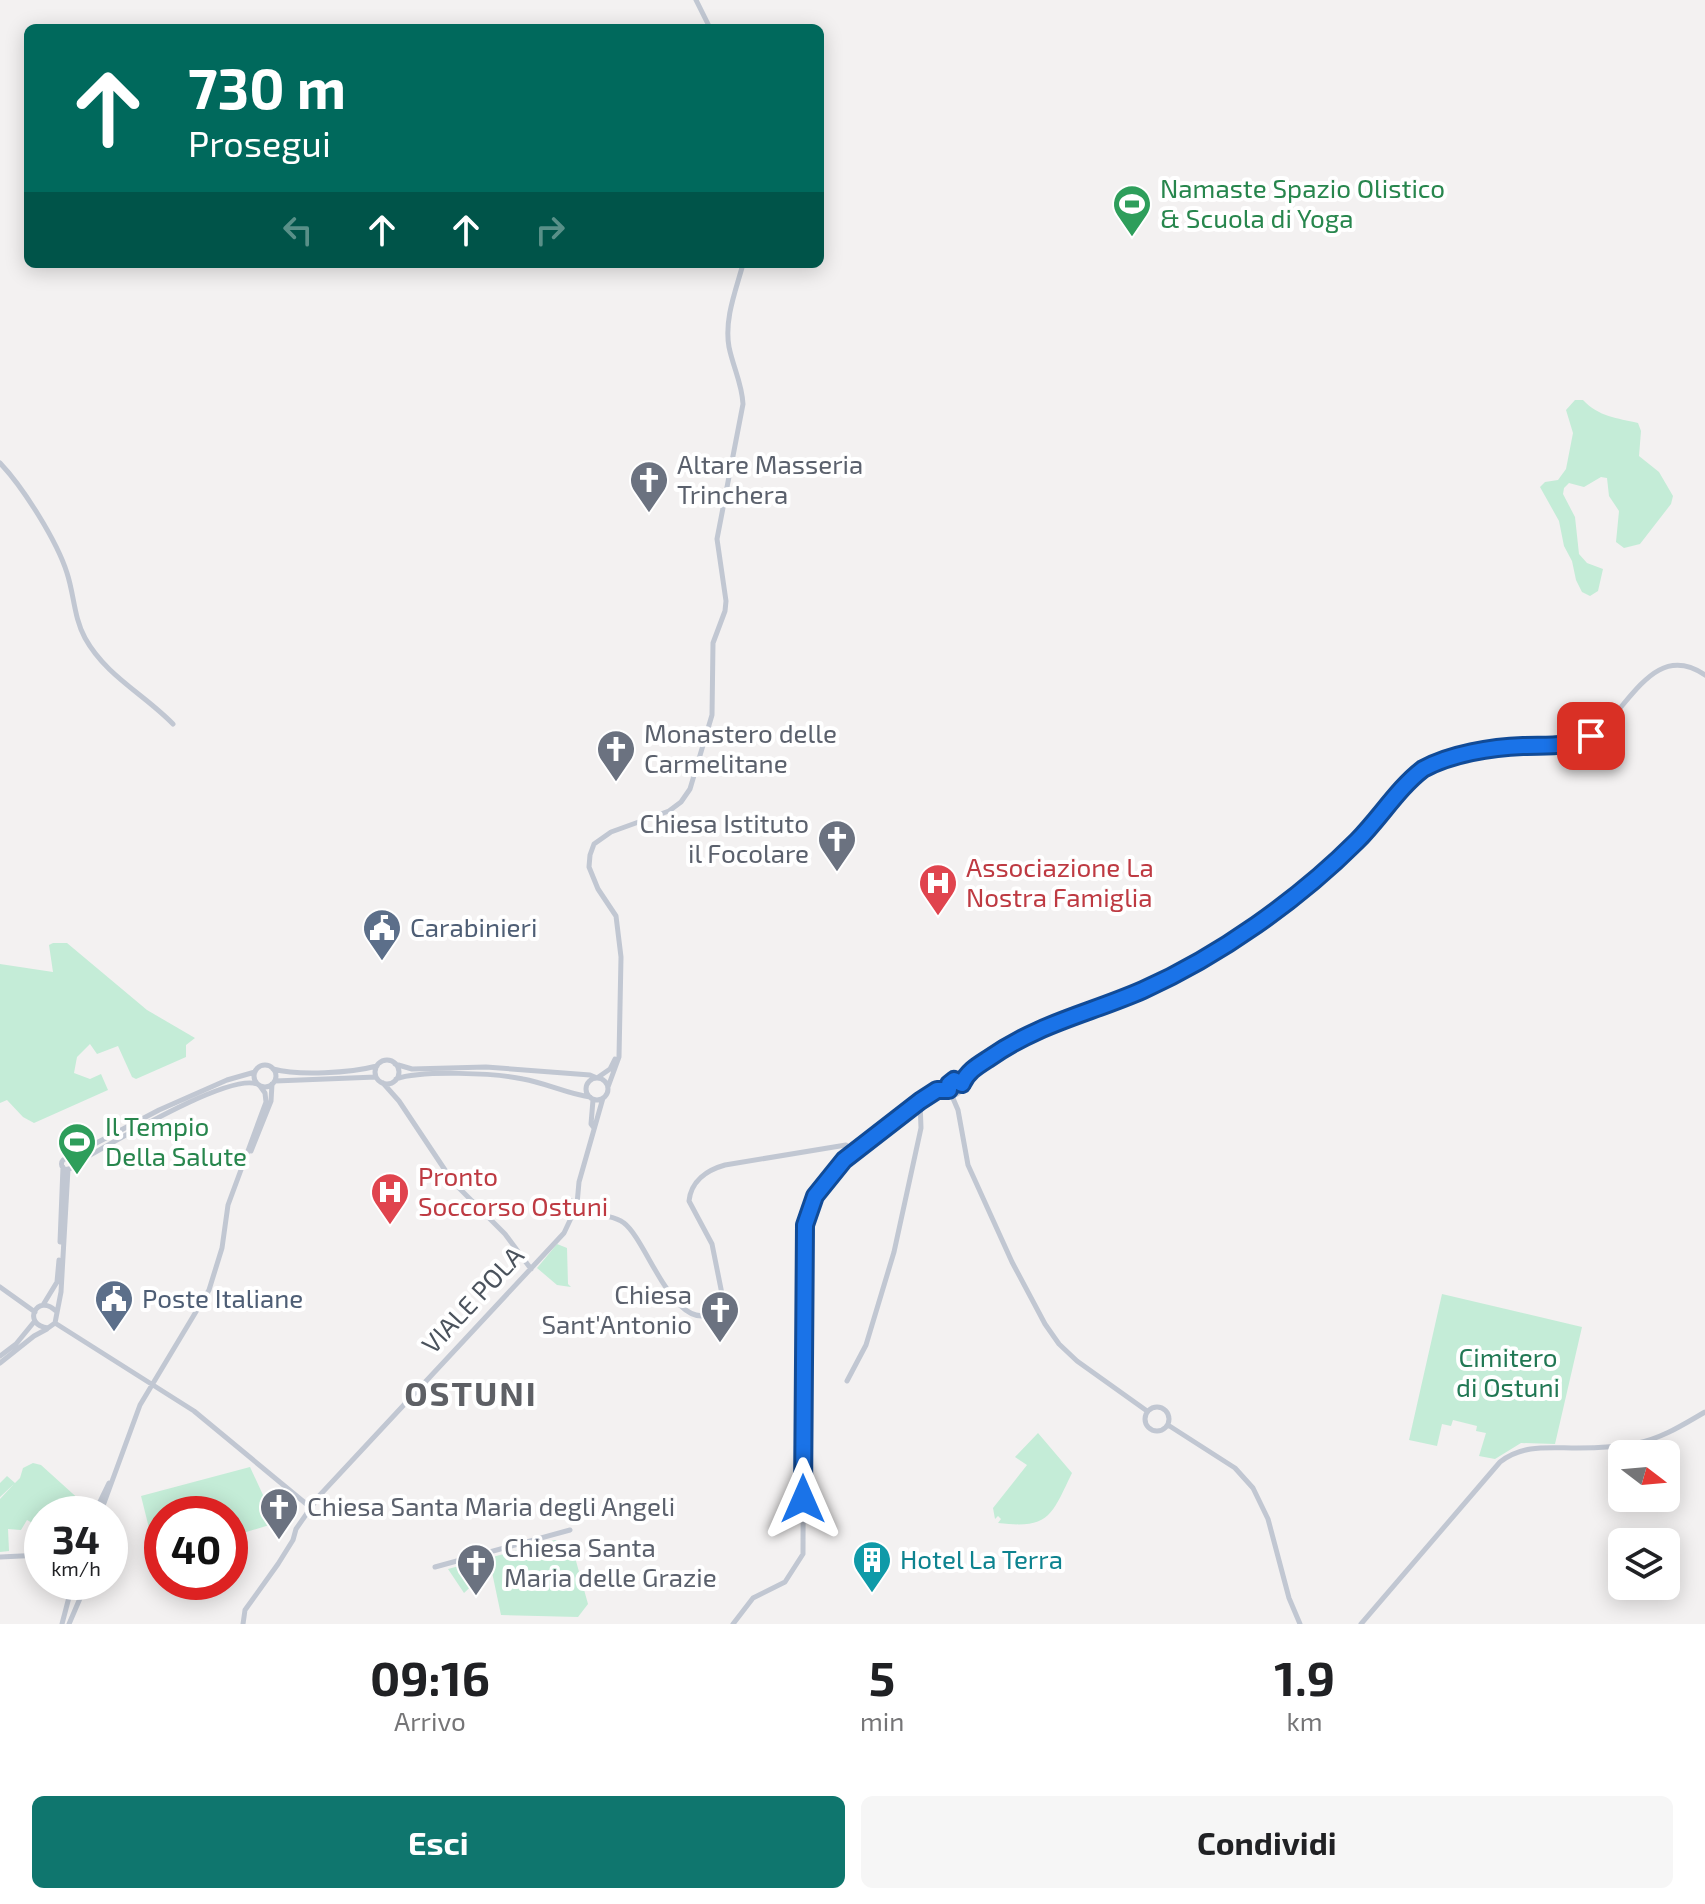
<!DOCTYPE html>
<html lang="it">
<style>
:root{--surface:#fff;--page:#f6f6f6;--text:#202124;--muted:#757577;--accent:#0f766e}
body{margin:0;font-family:"Exo 2",sans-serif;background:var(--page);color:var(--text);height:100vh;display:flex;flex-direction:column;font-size:30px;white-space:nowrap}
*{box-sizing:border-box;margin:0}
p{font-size:26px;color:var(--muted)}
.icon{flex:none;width:44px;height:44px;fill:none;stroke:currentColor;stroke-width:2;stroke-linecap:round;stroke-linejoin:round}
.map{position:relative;height:1624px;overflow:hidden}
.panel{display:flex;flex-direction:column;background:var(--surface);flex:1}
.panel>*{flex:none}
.top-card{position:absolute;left:24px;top:24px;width:800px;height:244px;border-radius:12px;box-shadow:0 4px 20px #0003;background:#00695c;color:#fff;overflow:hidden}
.needle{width:52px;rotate:106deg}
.fabs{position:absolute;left:1608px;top:1440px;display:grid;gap:16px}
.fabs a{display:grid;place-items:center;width:72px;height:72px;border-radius:12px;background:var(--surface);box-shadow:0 4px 20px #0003;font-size:40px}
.speed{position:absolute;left:24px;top:1496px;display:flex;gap:16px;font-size:40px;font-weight:700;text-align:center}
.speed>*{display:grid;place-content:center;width:104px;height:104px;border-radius:50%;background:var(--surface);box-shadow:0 4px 20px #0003;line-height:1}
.speed small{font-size:20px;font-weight:400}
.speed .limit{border:12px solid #d22;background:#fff;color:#111}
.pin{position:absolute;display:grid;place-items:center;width:68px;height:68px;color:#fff;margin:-34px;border-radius:16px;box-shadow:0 4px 12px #0006}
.me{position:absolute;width:88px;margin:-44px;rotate:0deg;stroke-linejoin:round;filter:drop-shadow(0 0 6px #0008)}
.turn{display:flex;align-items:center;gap:28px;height:168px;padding:0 32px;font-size:36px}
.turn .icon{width:104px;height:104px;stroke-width:2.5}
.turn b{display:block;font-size:56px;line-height:68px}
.lanes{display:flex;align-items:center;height:76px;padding:0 32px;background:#0003;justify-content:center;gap:40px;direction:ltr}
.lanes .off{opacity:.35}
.eta{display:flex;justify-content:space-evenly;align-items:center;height:136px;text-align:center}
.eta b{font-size:48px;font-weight:700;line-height:56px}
.cta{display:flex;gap:16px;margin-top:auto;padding:16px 32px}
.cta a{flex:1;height:92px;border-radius:12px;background:var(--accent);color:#fff;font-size:32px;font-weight:700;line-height:92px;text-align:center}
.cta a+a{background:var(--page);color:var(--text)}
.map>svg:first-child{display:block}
.green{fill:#c4ecd7}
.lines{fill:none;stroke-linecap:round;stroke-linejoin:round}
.secondary{stroke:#c1c7d2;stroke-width:5}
.route-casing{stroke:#114b97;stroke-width:20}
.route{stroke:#1a73e8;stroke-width:14}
.labels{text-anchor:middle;stroke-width:8;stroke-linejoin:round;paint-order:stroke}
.leisure-label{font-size:26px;fill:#27864d;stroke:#fff;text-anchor:start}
.worship-label{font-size:26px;fill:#5b616d;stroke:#fff;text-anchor:start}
.health-label{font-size:26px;fill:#be3a42;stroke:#fff;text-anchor:start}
.service-label{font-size:26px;fill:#4e5e75;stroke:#fff;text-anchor:start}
.street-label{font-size:26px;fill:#4a525c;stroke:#fff}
.park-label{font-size:26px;fill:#217854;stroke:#fff}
.culture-label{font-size:26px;fill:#0d838f;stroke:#fff;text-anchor:start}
.district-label{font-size:34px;font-weight:bold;letter-spacing:2px;fill:#5e6065;stroke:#fff}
</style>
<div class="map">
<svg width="1705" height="1624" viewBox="0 0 1705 1624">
<rect width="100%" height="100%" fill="#f3f1f1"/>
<path class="green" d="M1575 400H1583C1599 417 1617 418 1638 423L1641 431 1639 456 1659 472 1673 496 1671 504 1640 544 1624 548 1616 542 1619 511 1609 496 1607 478 1601 477 1584 487 1569 483 1564 488 1563 494 1575 517 1579 554 1587 563 1603 569 1598 591 1590 596 1582 592 1576 580 1572 561 1564 546 1559 521 1540 487 1545 482 1558 480 1566 469 1573 433 1566 410Z
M53 943H67L147 1010 195 1038 186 1045V1057L136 1079 132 1077 118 1046 97 1054 90 1044 77 1057 74 1073 90 1079 101 1074 108 1090 34 1123 23 1117 7 1100 0 1103V964L53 972 49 945Z
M557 1244 567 1248 568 1284 571 1287 557 1285 537 1268Z
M1442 1294 1582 1327 1555 1444 1521 1443 1495 1459 1479 1456 1486 1433 1476 1431 1477 1426 1453 1420 1451 1426 1442 1424 1437 1446 1409 1440Z
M1038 1433 1072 1473C1051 1516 1050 1529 998 1523L1001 1519 998 1516 995 1519 993 1508 1027 1465 1015 1457Z
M33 1463 41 1465 93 1512 92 1514H42V1553H30L34 1524 27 1520 21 1530 8 1529 9 1551 0 1552V1499L14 1484 0 1497V1483L7 1476 15 1483 20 1478 23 1468Z
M250 1467 276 1523 230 1537V1514H162V1555L156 1556 141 1496Z
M555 1540 571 1543 588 1604 578 1617 501 1615 489 1558Z
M485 1559 488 1576 480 1578 464 1593 448 1569Z"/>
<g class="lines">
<path class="secondary" d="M696 0 710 28
M0 463C23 487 57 541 67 573 74 594 74 618 85 638 106 676 144 694 173 724
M375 1072a12 12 0 1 1 24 0a12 12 0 1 1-24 0Z
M395 1064 412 1069 486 1067 590 1075 597 1078 610 1069 615 1059
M254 1076a11 11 0 1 1 22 0a11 11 0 1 1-22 0Z
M273 1069C299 1076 350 1073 377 1066
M586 1089a11 11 0 1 1 22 0a11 11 0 1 1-22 0Z
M396 1079C421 1070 496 1073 523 1079 546 1083 568 1094 590 1097
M275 1081 376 1077
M383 1083 399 1101 453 1182 505 1234 531 1269
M962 1084C968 1070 981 1064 992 1056 1045 1020 1103 1011 1158 982 1210 955 1259 924 1305 887 1332 865 1356 842 1380 816 1394 801 1407 779 1425 768 1448 754 1493 748 1519 746 1545 744 1566 749 1590 736 1627 716 1651 638 1705 675
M608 1087 619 1057 621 957 616 916 598 889 589 867 590 855 594 844 611 832 669 811 681 802 690 789 712 715 713 643 725 611 726 601 717 539 743 404C742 383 733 367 729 347 724 319 736 290 743 264
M952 1093 957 1094 962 1090 963 1085 959 1081 951 1082 949 1089 958 1110 968 1165 1012 1262 1045 1324 1059 1344 1077 1361 1147 1411
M593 1100 591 1124 594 1128
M251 1151 271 1101 272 1084
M68 1158 159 1110 227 1080 255 1072
M61.5 1164a5.5 5.5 0 1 1 11 0a5.5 5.5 0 1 1-11 0Z
M72 1165C105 1148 226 1073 257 1084
M563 1209a8 8 0 1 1 16 0a8 8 0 1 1-16 0Z
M577 1204 579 1182 603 1098
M576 1215C591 1214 611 1214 624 1223 648 1241 677 1343 718 1309L722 1294 712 1244 689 1201C691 1181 707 1170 725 1165L846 1145 854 1152
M60 1242 63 1167
M0 1287 35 1312
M43 1305 57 1282 59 1260
M55 1323 194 1411 310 1507
M55 1323 61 1292 68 1169
M55 1323 48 1328C21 1325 37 1292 56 1311
M0 1356 16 1344 34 1322
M0 1363 34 1336 47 1329
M847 1381 866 1345 894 1252 921 1128 920 1101
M1145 1419a12 12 0 1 1 24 0a12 12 0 1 1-24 0Z
M1168 1425 1235 1468 1253 1488 1268 1519 1289 1598 1300 1624
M94 1514 109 1483
M100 1514 140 1405 209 1290 222 1248 228 1205 266 1102 265 1093 260 1086
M0 1557 42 1555
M435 1567 570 1530
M62 1624 73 1582
M69 1624 87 1582
M243 1624 245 1610 278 1564 293 1540 296 1529 319 1496 564 1233 572 1216
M733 1624 753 1598 785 1582 803 1554 804 1256C805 1237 804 1218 813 1201 827 1173 919 1090 949 1086
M1361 1624 1500 1462C1523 1444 1549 1448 1577 1448 1597 1448 1618 1447 1638 1443 1663 1438 1684 1424 1705 1412"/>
</g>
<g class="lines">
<defs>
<path id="route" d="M803 1499 805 1225 815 1196 844 1160 920 1101 937 1090H949V1084L954 1080 962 1084C967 1072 977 1066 988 1059 1039 1023 1088 1014 1143 990 1219 956 1298 900 1357 841 1380 818 1398 788 1423 769 1450 754 1492 747 1523 746 1548 745 1567 748 1591 736"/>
</defs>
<use href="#route" class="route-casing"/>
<use href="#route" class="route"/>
</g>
<defs>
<symbol id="stadium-pin" viewBox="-11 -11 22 30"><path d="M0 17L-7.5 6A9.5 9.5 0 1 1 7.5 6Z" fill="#2e9e5b" stroke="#fff"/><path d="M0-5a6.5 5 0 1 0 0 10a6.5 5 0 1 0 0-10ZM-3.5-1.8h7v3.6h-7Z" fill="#fff"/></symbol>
<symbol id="church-pin" viewBox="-11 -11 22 30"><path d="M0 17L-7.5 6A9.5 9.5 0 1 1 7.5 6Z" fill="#6b7280" stroke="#fff"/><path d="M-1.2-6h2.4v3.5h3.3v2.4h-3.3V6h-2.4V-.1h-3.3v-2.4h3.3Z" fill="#fff"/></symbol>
<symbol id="hospital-pin" viewBox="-11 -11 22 30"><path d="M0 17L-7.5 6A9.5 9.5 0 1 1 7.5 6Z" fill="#e0444e" stroke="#fff"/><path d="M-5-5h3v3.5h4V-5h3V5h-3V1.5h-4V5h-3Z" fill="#fff"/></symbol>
<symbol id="civic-pin" viewBox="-11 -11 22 30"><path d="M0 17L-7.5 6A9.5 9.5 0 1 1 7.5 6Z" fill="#5c6f8a" stroke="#fff"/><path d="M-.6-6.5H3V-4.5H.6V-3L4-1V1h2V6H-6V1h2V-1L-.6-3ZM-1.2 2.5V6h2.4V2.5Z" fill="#fff"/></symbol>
<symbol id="building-pin" viewBox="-11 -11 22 30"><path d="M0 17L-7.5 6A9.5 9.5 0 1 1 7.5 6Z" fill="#0f9aa8" stroke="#fff"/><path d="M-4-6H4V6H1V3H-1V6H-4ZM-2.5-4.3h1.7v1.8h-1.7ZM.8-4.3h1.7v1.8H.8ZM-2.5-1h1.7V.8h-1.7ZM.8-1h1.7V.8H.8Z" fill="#fff"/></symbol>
</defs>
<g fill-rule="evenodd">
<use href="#stadium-pin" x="1110" y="182" width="44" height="60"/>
<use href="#church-pin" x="627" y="458" width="44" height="60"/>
<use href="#church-pin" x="594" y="727" width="44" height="60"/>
<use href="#church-pin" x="815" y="817" width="44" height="60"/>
<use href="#hospital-pin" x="916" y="861" width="44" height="60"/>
<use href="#civic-pin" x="360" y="906" width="44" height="60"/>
<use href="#stadium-pin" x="55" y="1120" width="44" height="60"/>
<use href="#hospital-pin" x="368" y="1170" width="44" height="60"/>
<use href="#civic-pin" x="92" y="1277" width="44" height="60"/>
<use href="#church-pin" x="698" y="1288" width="44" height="60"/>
<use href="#church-pin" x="257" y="1485" width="44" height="60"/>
<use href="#building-pin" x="850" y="1538" width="44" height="60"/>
<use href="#church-pin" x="454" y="1541" width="44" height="60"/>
</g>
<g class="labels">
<g class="leisure-label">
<text x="1160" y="198">Namaste Spazio Olistico<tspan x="1160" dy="30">&amp; Scuola di Yoga</tspan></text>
<text x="105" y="1136">Il Tempio<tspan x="105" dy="30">Della Salute</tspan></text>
</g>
<g class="worship-label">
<text x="677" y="474">Altare Masseria<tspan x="677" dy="30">Trinchera</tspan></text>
<text x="644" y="743">Monastero delle<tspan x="644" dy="30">Carmelitane</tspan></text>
<text x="809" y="833" text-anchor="end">Chiesa Istituto<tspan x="809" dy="30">il Focolare</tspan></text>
<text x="692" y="1304" text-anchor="end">Chiesa<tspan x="692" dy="30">Sant'Antonio</tspan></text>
<text x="307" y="1516">Chiesa Santa Maria degli Angeli</text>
<text x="504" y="1557">Chiesa Santa<tspan x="504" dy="30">Maria delle Grazie</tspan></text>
</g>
<g class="health-label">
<text x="966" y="877">Associazione La<tspan x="966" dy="30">Nostra Famiglia</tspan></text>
<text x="418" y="1186">Pronto<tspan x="418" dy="30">Soccorso Ostuni</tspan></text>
</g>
<g class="service-label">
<text x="410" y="937">Carabinieri</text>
<text x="142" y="1308">Poste Italiane</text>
</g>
<g class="street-label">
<text transform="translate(473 1300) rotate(-47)" y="9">VIALE POLA</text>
</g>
<g class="park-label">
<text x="1508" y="1367">Cimitero<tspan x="1508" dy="30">di Ostuni</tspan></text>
</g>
<g class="culture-label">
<text x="900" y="1569">Hotel La Terra</text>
</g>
<g class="district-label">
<text x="471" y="1406">OSTUNI</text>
</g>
</g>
</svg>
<div class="fabs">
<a><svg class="needle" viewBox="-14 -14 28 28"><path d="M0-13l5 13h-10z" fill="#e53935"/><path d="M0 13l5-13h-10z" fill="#757577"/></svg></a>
<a><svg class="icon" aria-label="layers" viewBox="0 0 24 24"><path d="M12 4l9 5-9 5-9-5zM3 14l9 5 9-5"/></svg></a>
</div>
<div class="speed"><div>34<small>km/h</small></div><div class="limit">40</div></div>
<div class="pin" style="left:1591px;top:736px;background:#d93025"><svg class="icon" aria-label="arrive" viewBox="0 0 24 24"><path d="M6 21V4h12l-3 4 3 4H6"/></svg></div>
<svg class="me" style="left:803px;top:1499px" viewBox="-20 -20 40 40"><path d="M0-17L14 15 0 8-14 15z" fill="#1a73e8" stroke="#fff" stroke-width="4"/></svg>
<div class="top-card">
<div class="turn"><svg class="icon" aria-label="ahead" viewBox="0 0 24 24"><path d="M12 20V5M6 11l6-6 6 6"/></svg><div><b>730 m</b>Prosegui</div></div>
<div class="lanes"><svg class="icon off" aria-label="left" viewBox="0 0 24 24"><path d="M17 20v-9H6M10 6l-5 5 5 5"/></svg><svg class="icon" aria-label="ahead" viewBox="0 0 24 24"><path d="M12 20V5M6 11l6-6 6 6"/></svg><svg class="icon" aria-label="ahead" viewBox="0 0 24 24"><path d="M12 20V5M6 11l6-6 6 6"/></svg><svg class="icon off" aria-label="right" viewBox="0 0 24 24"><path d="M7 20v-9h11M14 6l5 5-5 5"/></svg></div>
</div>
</div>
<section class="panel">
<div class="eta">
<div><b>09:16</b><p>Arrivo</p></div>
<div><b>5</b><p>min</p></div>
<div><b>1.9</b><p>km</p></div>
</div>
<div class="cta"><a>Esci</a><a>Condividi</a></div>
</section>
